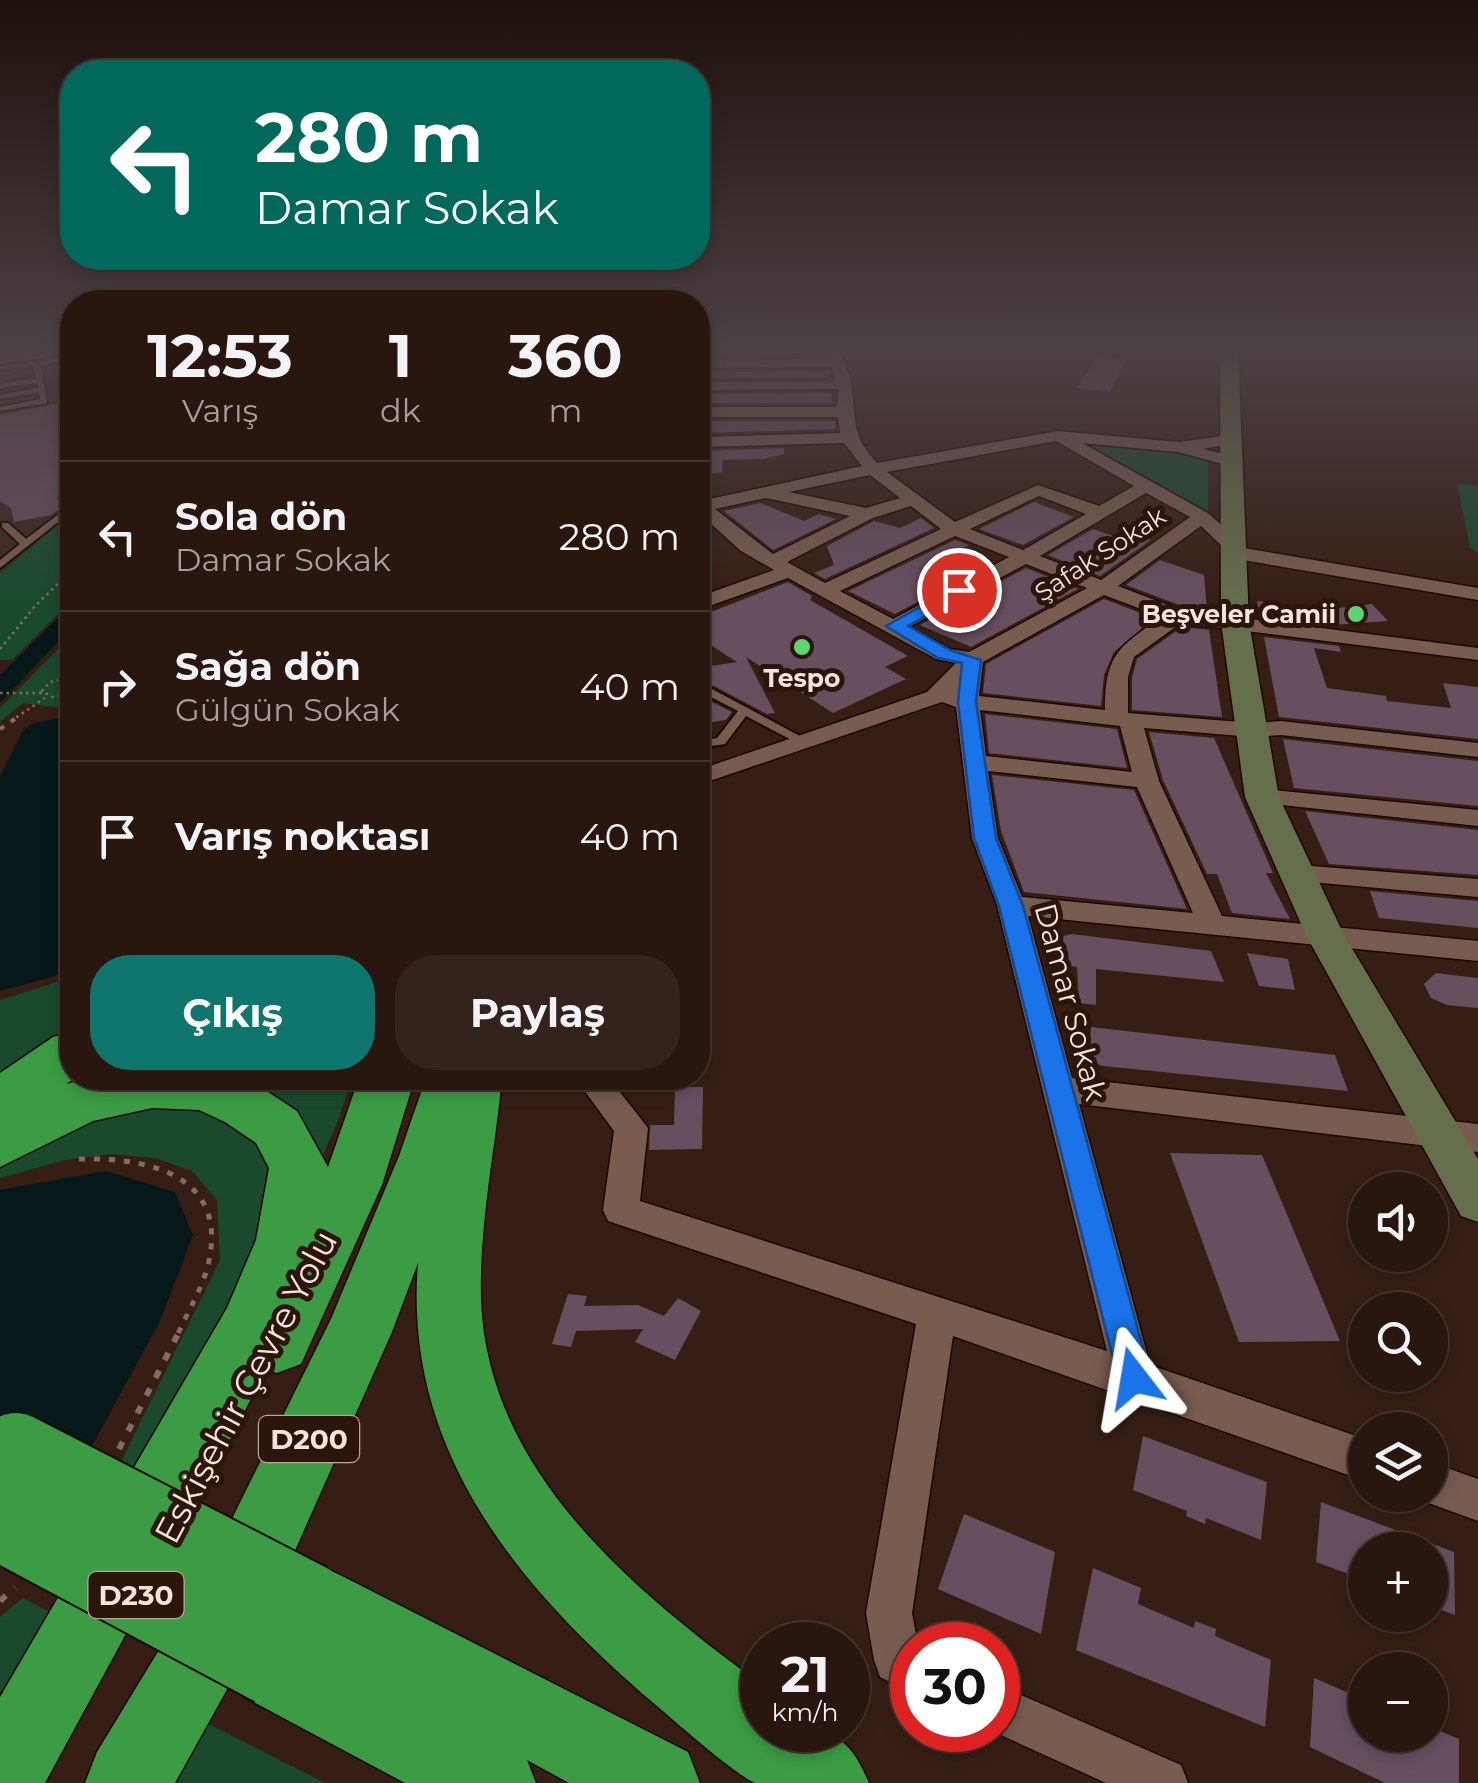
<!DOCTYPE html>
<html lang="tr">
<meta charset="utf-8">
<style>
:root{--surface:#28160f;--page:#34231d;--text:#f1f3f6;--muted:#a59f9e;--line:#44352f;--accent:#0f766e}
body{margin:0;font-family:Montserrat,sans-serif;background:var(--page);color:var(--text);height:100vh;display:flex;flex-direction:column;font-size:38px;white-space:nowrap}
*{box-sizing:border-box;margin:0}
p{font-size:32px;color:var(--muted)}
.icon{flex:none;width:55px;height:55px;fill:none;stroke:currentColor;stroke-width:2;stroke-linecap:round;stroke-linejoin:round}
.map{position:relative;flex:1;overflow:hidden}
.drawer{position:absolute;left:60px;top:290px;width:650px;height:800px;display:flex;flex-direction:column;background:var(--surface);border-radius:40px;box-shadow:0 5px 15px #0003,0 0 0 2px var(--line)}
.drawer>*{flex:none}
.hud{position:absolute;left:60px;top:60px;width:650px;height:210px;border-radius:40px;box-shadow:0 5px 15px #0003,0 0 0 2px var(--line);background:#00695c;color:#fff;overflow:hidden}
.buttons{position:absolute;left:1348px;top:1172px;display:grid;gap:20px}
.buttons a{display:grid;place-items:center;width:100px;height:100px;border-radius:50%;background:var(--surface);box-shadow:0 5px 15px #0003,0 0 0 2px var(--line);font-size:50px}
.speed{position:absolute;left:740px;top:1622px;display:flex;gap:20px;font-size:50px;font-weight:700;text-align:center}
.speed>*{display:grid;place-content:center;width:130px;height:130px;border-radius:50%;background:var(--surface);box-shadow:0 5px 15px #0003,0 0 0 2px var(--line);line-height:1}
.speed small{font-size:25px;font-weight:400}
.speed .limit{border:15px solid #d22;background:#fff;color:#111}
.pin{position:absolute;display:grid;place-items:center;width:85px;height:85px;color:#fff;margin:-42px;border:5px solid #fff;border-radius:50%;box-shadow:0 2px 10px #0007}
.me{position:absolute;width:110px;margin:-55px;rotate:346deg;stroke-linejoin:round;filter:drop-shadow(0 0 8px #0008)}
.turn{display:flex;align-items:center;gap:35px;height:210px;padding:0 30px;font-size:45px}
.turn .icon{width:130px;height:130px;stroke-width:2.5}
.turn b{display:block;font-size:70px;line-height:85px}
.eta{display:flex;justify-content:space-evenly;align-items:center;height:170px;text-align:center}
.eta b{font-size:60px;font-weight:700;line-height:70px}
.primary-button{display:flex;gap:20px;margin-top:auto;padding:20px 30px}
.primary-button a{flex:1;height:115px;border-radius:40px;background:var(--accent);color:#fff;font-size:40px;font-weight:700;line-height:115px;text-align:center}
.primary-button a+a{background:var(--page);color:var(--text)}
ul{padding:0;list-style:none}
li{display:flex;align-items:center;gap:30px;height:150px;padding:0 30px;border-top:2px solid var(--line)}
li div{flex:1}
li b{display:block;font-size:38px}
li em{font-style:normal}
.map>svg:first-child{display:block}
.medical{fill:#3a2821}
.green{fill:#194a2e}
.water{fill:#061819}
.building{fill:#674f60}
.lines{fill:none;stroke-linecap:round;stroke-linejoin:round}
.lane-casing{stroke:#1d0701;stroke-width:4}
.street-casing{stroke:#1d0701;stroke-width:3}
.secondary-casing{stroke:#1d0701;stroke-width:3}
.highway-casing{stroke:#1d0701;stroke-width:3}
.path-far3{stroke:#826c64;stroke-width:2.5;stroke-dasharray:2.5 4;stroke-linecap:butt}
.path-far2{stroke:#826c64;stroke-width:4;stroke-dasharray:5 8;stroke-linecap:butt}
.path-far1{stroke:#826c64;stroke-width:5;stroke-dasharray:6 9;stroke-linecap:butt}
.path{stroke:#826c64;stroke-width:6;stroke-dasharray:8 12;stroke-linecap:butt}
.lane{fill:#785c50;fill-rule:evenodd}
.street{fill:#785c50;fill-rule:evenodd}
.secondary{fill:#666f4c;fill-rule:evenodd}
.highway{fill:#3c9c44;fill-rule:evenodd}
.highway-bridge-casing{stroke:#1d0701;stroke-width:80;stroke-linecap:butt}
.highway-bridge{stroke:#3c9c44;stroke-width:76}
.route{fill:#1a73e8;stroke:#114b97;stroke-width:2.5}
.poi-dot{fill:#5ad56f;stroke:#2c150b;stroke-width:4}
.labels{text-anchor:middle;stroke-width:10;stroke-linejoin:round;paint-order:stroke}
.far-street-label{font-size:25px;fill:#f5e4dd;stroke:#2c150b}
.far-poi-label{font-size:25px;font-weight:bold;fill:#f5e4dd;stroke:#2c150b;text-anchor:end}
.shield{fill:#2c150b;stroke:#b9a69e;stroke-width:2.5}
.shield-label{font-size:28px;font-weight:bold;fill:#f5e4dd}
.street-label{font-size:30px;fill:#f5e4dd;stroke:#2c150b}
.near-street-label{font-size:35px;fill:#f5e4dd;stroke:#2c150b}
</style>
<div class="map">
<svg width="1478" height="1783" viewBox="0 0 1478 1783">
<rect width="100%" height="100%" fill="#361e14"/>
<path class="medical" d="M72 351V511L0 572V361Z"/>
<path class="green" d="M1086 442 1188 452 1208 461V516Z
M1457 483 1478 486V552L1470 548Z
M72 513V600L12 660H0V573Z
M72 635V709L23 703 0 722V708Z
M72 977V1037L0 1088V1000Z
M225 1078H352L338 1121 316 1170 275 1104Z
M200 1106 249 1130 269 1159 275 1191 262 1242 143 1481 121 1462 220 1260 217 1200 192 1171 155 1158 112 1154 65 1160 0 1178V1169L20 1149 97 1107Z
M23 1598 57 1616 0 1703V1617Z
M203 1721 325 1783H166Z"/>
<path class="water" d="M72 604V627L0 703V675Z
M72 715V961L55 976 0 991V776L22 732 31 724Z
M106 1171 175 1192 193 1235 160 1321 93 1444 0 1557V1190Z"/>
<path class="building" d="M1098 357 1126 360 1110 392 1076 388Z
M828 371 829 377 698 378V372Z
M831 393 832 403H698V394Z
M50 405H72V471L57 498 62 507 51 515 14 522 11 508 0 501V415Z
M698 421H835L836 429 698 433Z
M784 448V454L763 459 723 460 722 472 698 476V451Z
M1034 502 1074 517 1023 545 979 529Z
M761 503 804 521 819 514 836 519 773 550 724 511Z
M921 518 934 528 825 579 814 573 834 565 827 546 874 521 900 528Z
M1093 529 1128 541 1140 534 1151 540 1100 576 1048 555Z
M955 540 969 545 942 559 973 572 895 614 848 591Z
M1160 560 1204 575 1207 610 1182 606 1126 585Z
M1026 568 1078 589 971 647 920 625Z
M788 582 812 596 810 600 908 656 885 667 906 679 833 713 746 657 775 713 767 714 714 686 698 684V668L737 662 698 637V617Z
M1104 599 1154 618 1114 652 1104 675 1101 706 983 693 986 664Z
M1257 601 1322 610 1372 604 1388 621 1332 625 1260 616Z
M1182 627 1209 630 1222 717 1132 710V678L1137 659Z
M1264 637 1339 646 1341 652 1314 648 1327 688 1386 696 1387 701 1451 708 1443 683 1478 687V739L1279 717Z
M698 697 704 698 732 712 726 720 698 724Z
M985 714 1117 729 1127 768 989 753Z
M1149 732 1214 738 1273 873H1266L1290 919 1232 913 1217 874H1207L1163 780Z
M1283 739 1478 761V806L1294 788Z
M992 775 1134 790 1187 909 1024 892 1001 831Z
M1305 811 1478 830V875L1329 864Z
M1370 891 1478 901V928L1379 918Z
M1072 934 1211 951 1224 982 1096 969V1005L1079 1003 1077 967 1064 965 1063 936Z
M1247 953 1288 959 1295 990 1259 986Z
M1436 973 1478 978V1008L1447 1005 1431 998 1424 984Z
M1091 1027 1335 1055 1348 1091 1103 1066 1089 1061Z
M675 1087H703L702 1149 649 1150 650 1125H674Z
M1170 1153 1262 1155 1340 1341 1239 1342Z
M568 1294 587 1296 584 1306 638 1305 664 1316 678 1298 701 1311 675 1360 635 1342 643 1329 576 1331 571 1347 552 1344Z
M1143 1436 1267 1482 1261 1540 1206 1518 1205 1524 1186 1516 1187 1511 1133 1490Z
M1321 1502 1454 1552 1455 1615 1430 1606V1550H1365V1580L1316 1562Z
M964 1514 1055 1552 1041 1634 938 1589Z
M1093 1568 1141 1588 1138 1604 1194 1628 1195 1621 1216 1629 1215 1636 1271 1660 1265 1727 1076 1650Z
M1314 1678 1365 1700V1735H1430V1727L1459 1739V1783H1385L1310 1747Z"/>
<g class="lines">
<defs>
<path id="lane" d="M72 356V360L66 361 72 384V397L68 395 59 362 41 365 47 403 0 411V407L40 399 39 393 0 399V395L38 388 37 383 0 388V384L36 378 34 366 0 370V366Z
M72 504V511L0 568V560L20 544 2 527V523H8L26 539Z
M698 687 712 689 813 743 807 747 803 746 746 716 725 744 698 748V742L717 738 738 711 705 694 698 693Z"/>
<path id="street" d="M826 351H840C844 363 851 375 852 389 856 424 852 435 877 463L1058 431 1179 442 1229 435 1235 437V443L1203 449 1236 457 1238 461 1230 466 1178 452 1082 443 1208 513 1238 540V547L1478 588V600L1231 558 1224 556V548L1201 526 1118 586 1181 610 1478 648V660L1181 623 1134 657 1128 677V713L1253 723 1281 721 1478 743V757L1281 735 1253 737 1144 728 1159 781 1222 916 1478 941V961L1028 916 1072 1078 1478 1124V1152L1079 1104 1150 1365 1365 1439V1481L953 1336 912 1613 918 1645H912V1693L880 1677 874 1660 866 1613 916 1324 608 1221 603 1210 614 1131 575 1078H609L648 1128 640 1201 1107 1351 997 905 972 838 956 707 942 702 698 785V770L927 692 956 663 936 659 788 578 698 610V597L774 570 741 551 698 512V498L705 500 862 466 844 443 698 447V437L840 433 838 417H698V407H837L838 389 698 390V382L836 381 832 367 698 368V360L829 359ZM1056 441 1134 486 1099 506 1038 485 955 522 887 472ZM870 475 900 498 866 508 789 492ZM1146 493 1190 517 1101 580 1040 556ZM1039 496 1086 514 1023 550 970 529ZM765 498 771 499 850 516 773 554 715 509ZM911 506 941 529 825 583 787 562 873 518ZM955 536 1009 557 893 619 840 591ZM1026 564 1087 588 969 652 950 649 909 627ZM1104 595 1162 617C1118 647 1105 655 1105 710L979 696 983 662ZM980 710 1120 726 1132 772 986 756ZM988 771 1137 787 1193 913 1022 897 998 838Z
M1262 789 1478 810V826L1253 802 1249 797Z
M1298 865 1478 879V897L1288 880 1284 874 1288 868Z
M1430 1462 1478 1479V1521L1415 1498 1414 1495H1430Z
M998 1685 1181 1765 1188 1783H1106L990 1730H998Z"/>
<path id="secondary" d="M58 351 49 357 0 364V352Z
M1220 351H1238L1249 622 1279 797 1344 935 1478 1159V1222L1461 1216 1306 935 1245 797 1221 622Z"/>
<path id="highway" d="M72 1031 75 1078 66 1084 90 1078H234L265 1090 297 1111 328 1167 359 1078H415L382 1185 301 1364 277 1373 266 1369 211 1477 45 1783H0V1697L227 1308 256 1240 269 1168 256 1143 225 1122 199 1110 152 1108 93 1121 0 1167V1073L53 1037Z
M426 1078H502C495 1151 479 1225 481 1298 486 1471 634 1591 762 1685V1730C821 1730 844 1723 869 1783 848 1783 769 1783 755 1783 739 1777 680 1726 664 1712 526 1596 402 1456 418 1263L392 1332 285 1573 310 1563 338 1574 688 1752 700 1783H569L527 1760 536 1783H405L244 1697 235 1675 175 1783H85L97 1752 201 1581 331 1319 399 1156ZM272 1604 282 1630 294 1636 273 1627 258 1633Z"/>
</defs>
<use href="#lane" class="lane-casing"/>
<use href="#street" class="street-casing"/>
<use href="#secondary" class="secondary-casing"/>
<use href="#highway" class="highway-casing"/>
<path class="path-far3" d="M0 649 36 605 72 570
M72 677 50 682 42 691 52 697 72 694
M61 678 72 664
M0 693H42
M11 721 45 698"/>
<path class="path-far2" d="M0 729 15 719"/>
<path class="path-far1" d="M79 1159C148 1157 230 1175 208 1265 202 1289 187 1313 177 1336"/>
<path class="path" d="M119 1449 178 1334
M0 1601 15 1587"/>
<use href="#lane" class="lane"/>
<use href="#street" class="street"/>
<use href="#secondary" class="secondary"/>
<use href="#highway" class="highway"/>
<defs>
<path id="highway-bridge" d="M16 1451 310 1602
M0 1522 273 1668"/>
</defs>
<use href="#highway-bridge" class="highway-bridge-casing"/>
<use href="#highway-bridge" class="highway-bridge"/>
</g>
<linearGradient id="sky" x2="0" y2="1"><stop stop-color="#1e100b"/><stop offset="0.58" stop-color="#4c4145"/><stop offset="1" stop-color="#4c4145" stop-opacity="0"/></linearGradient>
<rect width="1478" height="601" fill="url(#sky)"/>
<path class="route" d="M959 585 965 587V594L908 626 950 650 981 660 976 702 996 838 1023 906 1151 1378 1146 1389 1134 1393 1123 1389 1118 1378 999 906 974 838 958 702 962 663 938 658 886 626Z"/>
<g class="poi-dot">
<circle cx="1356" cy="614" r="10"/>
<circle cx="802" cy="647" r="10"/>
</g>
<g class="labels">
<g class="far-street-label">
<text transform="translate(1100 554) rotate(-33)" y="9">Şafak Sokak</text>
</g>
<g class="far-poi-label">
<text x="1336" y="623">Beşveler Camii</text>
<text x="802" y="687" text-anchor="middle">Tespo</text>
</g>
<g class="shield">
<rect x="259" y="1416" width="100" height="46" rx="8"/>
<rect x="88.5" y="1572" width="95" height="46" rx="8"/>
</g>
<g class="shield-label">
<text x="309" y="1449">D200</text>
<text x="136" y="1605">D230</text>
</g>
<g class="street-label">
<text transform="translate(1070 1002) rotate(75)" y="10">Damar Sokak</text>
</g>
<g class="near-street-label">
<text transform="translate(246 1387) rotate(-62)" y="12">Eskişehir Çevre Yolu</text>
</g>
</g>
</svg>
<div class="buttons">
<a><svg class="icon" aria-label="sound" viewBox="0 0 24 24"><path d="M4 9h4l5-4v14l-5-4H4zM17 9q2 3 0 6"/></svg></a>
<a><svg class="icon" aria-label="search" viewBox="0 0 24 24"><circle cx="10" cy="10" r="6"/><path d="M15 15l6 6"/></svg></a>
<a><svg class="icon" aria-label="layers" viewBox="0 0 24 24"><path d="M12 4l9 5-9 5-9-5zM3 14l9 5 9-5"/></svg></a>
<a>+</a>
<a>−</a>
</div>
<div class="speed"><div>21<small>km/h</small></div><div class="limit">30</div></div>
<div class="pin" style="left:959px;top:590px;background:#d93025"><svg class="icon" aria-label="arrive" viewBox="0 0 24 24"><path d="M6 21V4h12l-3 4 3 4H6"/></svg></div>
<svg class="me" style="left:1134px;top:1378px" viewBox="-20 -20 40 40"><path d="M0-17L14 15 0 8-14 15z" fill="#1a73e8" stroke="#fff" stroke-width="4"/></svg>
<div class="hud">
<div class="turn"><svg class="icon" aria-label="left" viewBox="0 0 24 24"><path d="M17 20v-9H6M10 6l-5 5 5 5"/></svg><div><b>280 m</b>Damar Sokak</div></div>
</div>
<section class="drawer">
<div class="eta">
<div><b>12:53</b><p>Varış</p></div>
<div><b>1</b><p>dk</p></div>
<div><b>360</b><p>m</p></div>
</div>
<ul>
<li><svg class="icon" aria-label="left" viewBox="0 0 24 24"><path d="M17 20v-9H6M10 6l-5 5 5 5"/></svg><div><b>Sola dön</b><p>Damar Sokak</p></div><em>280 m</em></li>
<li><svg class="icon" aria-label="right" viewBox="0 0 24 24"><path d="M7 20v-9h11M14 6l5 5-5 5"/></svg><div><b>Sağa dön</b><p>Gülgün Sokak</p></div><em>40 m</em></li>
<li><svg class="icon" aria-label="arrive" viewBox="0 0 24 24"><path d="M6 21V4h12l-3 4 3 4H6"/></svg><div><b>Varış noktası</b></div><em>40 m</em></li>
</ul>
<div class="primary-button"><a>Çıkış</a><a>Paylaş</a></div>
</section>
</div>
